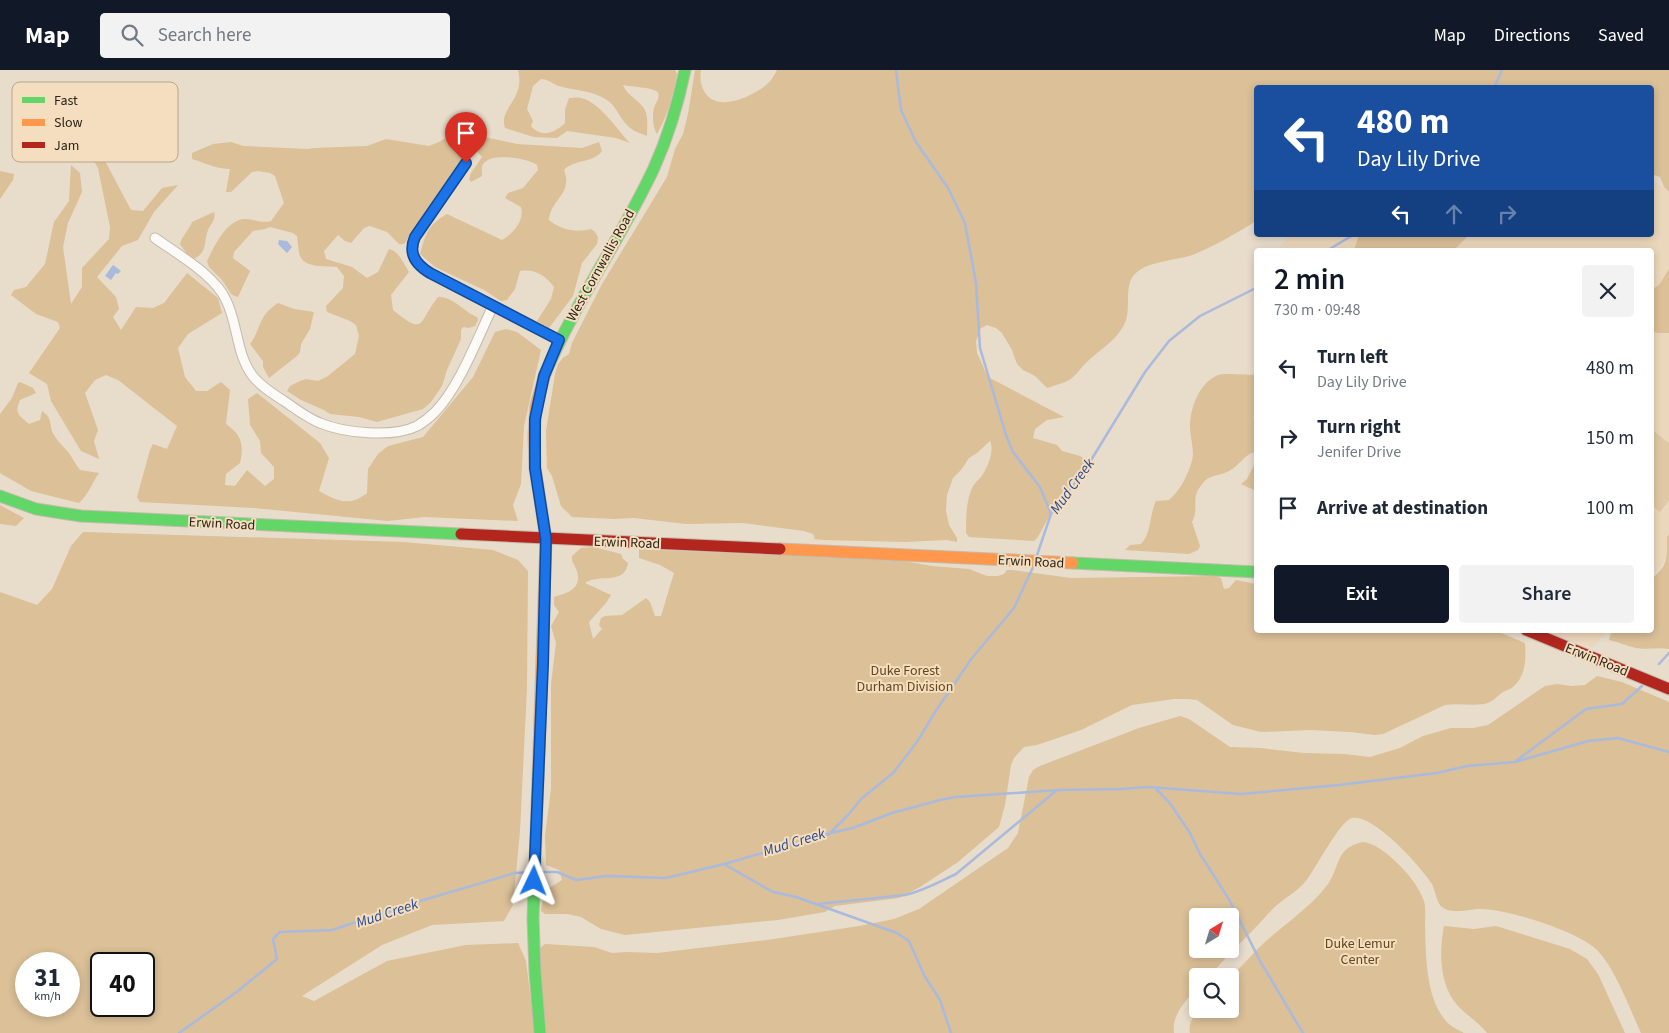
<!DOCTYPE html>
<meta charset="utf-8">
<style>
:root{--surface:#fff;--page:#f2f2f3;--text:#1f2937;--muted:#747a83;--accent:#111827}
body{margin:0;font-family:"Source Sans 3",sans-serif;background:var(--page);color:var(--text);height:100vh;display:flex;flex-direction:column;font-size:19px;white-space:nowrap}
*{box-sizing:border-box;margin:0}
p{font-size:16px;color:var(--muted)}
.icon{flex:none;width:28px;height:28px;fill:none;stroke:currentColor;stroke-width:2;stroke-linecap:round;stroke-linejoin:round}
.map{position:relative;flex:1;overflow:hidden}
.drawer{position:absolute;left:1254px;top:178px;width:400px;height:385px;display:flex;flex-direction:column;background:var(--surface);border-radius:5px;box-shadow:0 2px 8px #0003}
.drawer>*{flex:none}
.guide{position:absolute;left:1254px;top:15px;width:400px;height:152px;border-radius:5px;box-shadow:0 2px 8px #0003;background:#1a4fa0;color:#fff;overflow:hidden}
.needle{width:32px;rotate:38deg}
.controls{position:absolute;left:1189px;top:838px;display:grid;gap:10px}
.controls a{display:grid;place-items:center;width:50px;height:50px;border-radius:5px;background:var(--surface);box-shadow:0 2px 8px #0003;font-size:25px}
.speed{position:absolute;left:15px;top:882px;display:flex;gap:10px;font-size:25px;font-weight:700;text-align:center}
.speed>*{display:grid;place-content:center;width:65px;height:65px;border-radius:50%;background:var(--surface);box-shadow:0 2px 8px #0003;line-height:1}
.speed small{font-size:12px;font-weight:400}
.speed .limit{border:2px solid #111;border-radius:8px;background:#fff;color:#111}
.pin{position:absolute;display:grid;place-items:center;width:42px;height:42px;color:#fff;margin:-51px -21px;border-radius:50% 50% 50% 0;rotate:-45deg;box-shadow:0 0 5px #0007}
.pin .icon{rotate:45deg}
.me{position:absolute;width:55px;margin:-28px;rotate:2deg;stroke-linejoin:round;filter:drop-shadow(0 0 4px #0008)}
.turn{display:flex;align-items:center;gap:18px;height:105px;padding:0 20px;font-size:22px}
.turn .icon{width:65px;height:65px;stroke-width:2.5}
.turn b{display:block;font-size:35px;line-height:42px}
.lanes{display:flex;align-items:center;height:48px;padding:0 20px;background:#0003;justify-content:center;gap:25px;direction:ltr}
.lanes .off{opacity:.35}
.round{display:grid;place-items:center;flex:none;width:52px;height:52px;border-radius:5px;background:var(--page)}
.overview{display:flex;align-items:center;justify-content:space-between;height:85px;padding:0 20px}
h1{font-size:30px;font-weight:600;line-height:38px;color:var(--accent)}
.action{display:flex;gap:10px;margin-top:auto;padding:10px 20px}
.action a{flex:1;height:58px;border-radius:5px;background:var(--accent);color:#fff;font-size:20px;font-weight:600;line-height:58px;text-align:center}
.action a+a{background:var(--page);color:var(--text)}
ul{padding:0;list-style:none}
li{display:flex;align-items:center;gap:15px;height:70px;padding:0 20px}
li div{flex:1}
li b{display:block;font-size:19px}
li em{font-style:normal}
header{display:flex;align-items:center;gap:30px;box-sizing:border-box;height:70px;padding:0 25px;background:var(--accent);color:#fff}
header strong{font-size:24px}
nav{display:flex;gap:28px;margin-inline-start:auto;font-size:18px}
.search{width:350px;height:45px;background:var(--page);display:flex;align-items:center;gap:12px;box-sizing:border-box;padding:0 18px;border-radius:5px;color:var(--muted);font-size:19px}
.map>svg:first-child{display:block}
.built{fill:#ebd7bb}
.green{fill:#e1c8a4}
.forest{fill:#dbc098;fill-rule:evenodd}
.water{fill:#aabadd}
.lines{fill:none;stroke-linecap:round;stroke-linejoin:round}
.stream{stroke:#aabadd;stroke-width:2.5}
.street-casing{stroke:#c4baad;stroke-width:11}
.fast-casing{stroke:#c4baad;stroke-width:13}
.slow-casing{stroke:#c4baad;stroke-width:13}
.jam-casing{stroke:#c4baad;stroke-width:13}
.street{stroke:#fcfaf7;stroke-width:9}
.fast{stroke:#63d668;stroke-width:11}
.slow{stroke:#ff974d;stroke-width:11}
.jam{stroke:#b3261e;stroke-width:11}
.route-casing{stroke:#114b97;stroke-width:12}
.route{stroke:#1a73e8;stroke-width:9}
.labels{text-anchor:middle;stroke-width:4;stroke-linejoin:round;paint-order:stroke}
.street-label{font-size:14px;fill:#2d2519;stroke:#f4debf}
.park-label{font-size:14px;fill:#63471b;stroke:#f4debf}
.water-label{font-size:15px;font-style:italic;fill:#2d4b8f;stroke:#f4debf}
.key{fill:#f4debf;stroke:#b8a68d;stroke-width:1}
.key-label{font-size:14px;fill:#2d2519}
</style>
<header>
<strong>Map</strong>
<div class="search"><svg class="icon" aria-label="search" viewBox="0 0 24 24"><circle cx="10" cy="10" r="6"/><path d="M15 15l6 6"/></svg>Search here</div>
<nav><a>Map</a><a>Directions</a><a>Saved</a></nav>
</header>
<div class="map">
<svg width="1669" height="963" viewBox="0 0 1669 963">
<rect width="100%" height="100%" fill="#e8dccb"/>
<path class="built" d="M1651 109 1669 122V486L1651 508V180H1277L1290 165H1651Z
M1545 560H1608L1593 577 1561 568Z"/>
<path class="green" d="M1651 359 1669 373V430L1660 442 1651 435Z"/>
<path class="forest" d="M518 0H675L677 4C673 25 668 45 657 64 653 58 652 46 654 38 656 32 660 29 658 22 650 17 633 17 623 15 627 25 636 28 643 37 649 45 647 56 647 66 640 63 632 61 627 55 619 47 617 37 607 30 592 20 576 21 559 16 553 14 548 9 541 9L533 16 527 39 533 51 531 56C542 69 556 62 565 53V40L569 28C572 28 577 27 581 28 600 32 617 60 630 73L616 68 567 61 557 68 534 67 505 58C498 38 526 29 518 0Z
M695 0H701C700 8 700 12 703 19 714 44 749 28 765 16 771 11 774 6 777 0H1669V122L1664 117 1660 107 1651 104V18H1256V151C1237 163 1216 175 1195 184 1177 191 1152 190 1137 202 1123 213 1131 235 1126 250 1119 269 1102 278 1088 291 1082 296 1078 303 1072 308 1066 313 1055 315 1047 318L1035 306 1023 300 1017 294 1012 280 1002 263 996 258 987 255 981 258 976 271 977 283 988 307 1064 347 1047 350 1035 359 1033 368 1057 375 1062 381 1080 386 1085 389 1084 396 1052 441 1038 467 1034 471 969 467 966 463C966 448 966 430 973 416 975 413 978 410 981 407 987 399 995 381 990 371L977 383 969 388 961 400 953 408 947 425 946 441 949 455 957 468V472L947 470 906 472 823 470 813 469 815 468 813 464 804 461 742 453 686 454 634 448 614 449 572 447 561 436 552 406 547 398 546 361 555 304 558 294 563 288 569 284 572 273 602 214 667 107 675 79 683 64 688 44Z
M58 34 82 59 104 89 131 140 143 141 162 118 178 115 154 142 138 170 122 176 97 207 116 227 119 239 113 247 121 260 136 237 153 238 164 233 187 203 218 228 222 243 188 264 178 278 185 307 196 321H207L221 312 230 320 226 354C242 365 244 375 240 393L226 404 225 415 235 416 247 400 265 416 274 409V397L261 383 260 371 250 355 248 329 257 323 320 373 329 388 319 421C336 430 349 438 367 423L368 399 378 384 388 376 423 367 473 307 495 262 506 259 517 262 541 280 524 356 521 414 513 435 518 451 424 447 388 451 254 438 140 432 137 427 150 380 153 374 167 379 177 356 118 310 106 305 95 310 85 323 98 360 94 371 99 389 81 381 51 331 47 314 29 303 60 258 58 252 36 244 11 225 14 220 26 217 45 194 54 152 69 131 71 95 80 103 82 122 68 153 63 177 71 234 82 217V198L109 169 110 157 98 98 72 54 52 41V35Z
M476 60 480 66 517 74 582 78 599 72 602 81C594 93 574 89 564 100 565 104 567 108 566 112 566 126 550 133 549 150 561 160 576 163 591 159L595 162 598 167 597 174 582 193 573 226 549 258 537 251 551 229 554 217C545 205 535 199 520 201L515 219 507 230 501 231 484 220 435 197 420 184C426 163 428 155 447 144L502 170C513 164 525 150 521 137L505 128 508 123 523 118 538 100 537 95C527 88 491 82 483 94 481 97 482 103 482 106L471 112 469 109 471 103 482 87 476 80 465 85 404 174H399L387 162 370 156 364 158 351 173 345 171 338 165 324 181 326 189 352 197 367 208 378 202 389 179C399 181 404 194 409 202L391 225 393 240C426 267 418 252 438 227 453 226 464 242 477 247L478 250 475 256 469 258 463 257 461 260V269L447 300 442 316 431 332 423 339 377 352 359 347 330 344 324 340 301 330 287 321 290 316 300 311 306 309 318 311 328 306 355 284 359 266 356 255 350 251 327 242 326 236 343 218 344 206 337 197C326 196 305 198 300 186 298 180 298 172 297 166L293 163 270 157 265 159 253 161 234 182 233 188 250 201 238 227 232 225 222 210 209 197 207 191C214 177 225 152 243 149 252 148 261 154 271 151L284 133 275 106 270 103 258 101 252 102 231 122H226L230 99C217 99 205 93 192 89V83L213 74 231 72 243 76 308 79 314 78 367 76 386 69 429 76 439 72 454 63Z
M0 101 14 104 13 110 0 129Z
M214 142C216 150 211 153 208 160 203 172 209 183 191 190L180 174C182 166 189 160 192 152Z
M1359 165H1469L1454 180H1354Z
M1669 199V263H1658L1651 261V220L1659 215Z
M278 233 294 239 314 242 310 259 301 274 300 282 297 286 269 308 263 297V291L250 274C262 258 257 247 278 233Z
M1256 302V346L1253 347 1256 353V385L1254 382C1243 386 1239 396 1229 401 1222 405 1213 405 1207 409 1203 412 1199 418 1197 422 1193 432 1198 442 1192 452L1200 476 1198 480 1189 484 1125 480 1130 475 1141 474C1152 463 1149 445 1156 431L1169 430C1180 421 1188 405 1192 391 1195 381 1190 367 1190 357 1190 338 1199 313 1218 305 1226 303 1244 305 1253 305Z
M20 312 33 318 36 323 20 330C14 344 19 345 29 354L40 350 42 341C54 349 48 355 54 365 58 372 64 377 69 383 73 389 76 395 80 400L99 403C92 413 88 425 79 433L31 421 0 403V344L12 328 18 313Z
M1256 391V421L1241 414 1247 409Z
M0 435 24 448 16 456 0 454Z
M83 462 404 472 493 480 518 490 528 501 527 618 520 761 513 835 504 851 432 855 382 875 302 926 314 931 387 891 466 875 518 873 526 891 535 963H0V522L37 535 52 519 71 476ZM26 894H69V936H26ZM101 894H144V936H101Z
M1669 464V579C1658 577 1647 580 1636 578 1627 576 1618 572 1609 570L1612 560H1651V509C1669 495 1667 488 1667 467Z
M594 477 621 484 623 489 628 493C625 516 598 503 585 513L611 525 606 533 589 552 593 569 602 559 599 555 601 548 605 546 622 545 646 528 650 532 655 546H661L674 503 660 495 639 488V479L904 491 932 496 969 499 987 506H998L1004 504 1007 500H1012L1071 508 1216 506 1221 508 1224 519 1229 518 1236 510 1256 514V560H1494L1525 573C1526 587 1526 606 1514 616 1511 619 1507 620 1503 622 1497 626 1492 633 1484 634 1471 636 1458 633 1445 635L1383 664 1375 665 1350 662 1310 660 1261 662 1233 655 1197 630 1188 629H1174L1132 635 1081 660 1037 675 1024 677 1014 688 1011 695 1005 735 999 757 958 792 920 817 899 828 835 836 825 842 778 850 625 865 601 859 581 847 567 844H545L541 841C544 820 544 821 562 810L559 800 546 795 545 766 551 719V614L556 573 551 556 559 542 554 535V527C568 523 582 519 577 501 575 495 571 492 572 486L581 478Z
M1597 606 1622 612 1669 632V963H1641C1630 939 1615 898 1597 880 1578 861 1507 839 1480 839 1469 839 1449 846 1440 835 1436 829 1435 820 1432 814 1421 797 1374 744 1352 748 1340 751 1317 796 1308 808 1300 820 1287 826 1277 835 1269 842 1263 850 1256 857 1240 873 1224 890 1209 906H1198L1197 918C1186 930 1171 946 1174 963H546L538 886 540 878 545 874 594 877 612 883 626 882 657 883 774 869 859 856 894 849 919 839 1008 778 1018 763 1029 707 1033 700 1040 696 1139 658 1180 646 1189 649 1230 677 1260 678 1304 683 1344 684 1370 687 1400 678 1423 666 1451 658H1473L1488 655 1545 616 1557 614 1571 616 1585 615ZM1198 846H1230V879H1198Z
M1363 772C1374 773 1387 783 1395 791 1407 802 1418 815 1424 831 1426 838 1425 847 1425 854 1426 884 1425 925 1445 950 1450 956 1458 960 1464 963H1190C1188 955 1193 945 1199 939H1230V908C1242 896 1253 883 1265 872 1286 853 1311 837 1328 814 1341 795 1335 778 1363 772Z
M1444 856 1474 859 1496 856 1570 879 1587 889 1598 904 1625 963H1487C1479 953 1468 946 1459 937 1439 916 1439 882 1444 856Z"/>
<path class="water" d="M279 170 287 171 292 177 287 183 278 174Z
M113 195 121 201 118 204 116 203 111 210 105 206Z"/>
<g class="lines">
<path class="stream" d="M896 0 901 40 916 72 948 118 965 153 976 213 980 278 1006 365 1013 382 1040 417 1051 444
M1494 18 1502 0
M1328 180 1353 165
M1036 488 1051 444 1085 400 1145 302 1169 271 1200 246 1256 218
M1659 594 1669 583
M1516 691 1586 639 1622 634 1642 616
M1156 719 1169 732 1190 763 1200 784 1230 831 1260 891 1303 963
M830 763 853 758 892 743 940 730 956 727 1058 720 1120 719 1148 717 1241 724 1339 715 1437 703 1467 696 1515 692 1588 671 1618 668 1669 682
M724 794 773 822 796 827 897 863 909 871 924 905 940 930 951 963
M538 802H557L576 810 607 806 666 808 724 794 829 764 848 745 861 729 893 703 917 672 935 642 972 588 1014 538 1034 495
M818 834 905 825C923 821 939 812 956 804L1057 720
M179 963 238 921 277 889 273 869 280 862 332 860 410 834 515 803 533 802"/>
<defs>
<path id="street" d="M466 93 415 167C408 183 415 194 430 203L559 270
M155 168C177 184 215 205 226 230 238 254 236 283 252 305 260 316 273 324 284 331 296 339 307 348 320 353 344 363 393 368 417 356 424 352 430 347 435 342 459 318 478 267 493 236"/>
<path id="fast" d="M545 304C575 232 621 169 654 98 668 67 678 34 685 0
M0 426 36 439 81 446 461 464
M1073 493 1256 502
M538 709 533 848 535 902 540 963"/>
<path id="slow" d="M780 479 1073 493
M538 709 546 469 535 398 534 365 536 336 545 304"/>
<path id="jam" d="M461 464 780 479
M1526 560 1669 619"/>
</defs>
<use href="#street" class="street-casing"/>
<use href="#fast" class="fast-casing"/>
<use href="#slow" class="slow-casing"/>
<use href="#jam" class="jam-casing"/>
<use href="#street" class="street"/>
<use href="#fast" class="fast"/>
<use href="#slow" class="slow"/>
<use href="#jam" class="jam"/>
</g>
<g class="lines">
<defs>
<path id="route" d="M466 93 415 167C408 183 415 194 430 203L559 270 544 306 535 349V398L546 469 543 594 534 811"/>
</defs>
<use href="#route" class="route-casing"/>
<use href="#route" class="route"/>
</g>
<g class="labels">
<g class="street-label">
<text transform="translate(600 195) rotate(-61)" y="5">West Cornwallis Road</text>
<text transform="translate(222 453) rotate(3)" y="5">Erwin Road</text>
<text transform="translate(627 472) rotate(2)" y="5">Erwin Road</text>
<text transform="translate(1031 491) rotate(3)" y="5">Erwin Road</text>
<text transform="translate(1597 589) rotate(22)" y="5">Erwin Road</text>
</g>
<g class="park-label">
<text x="905" y="605">Duke Forest<tspan x="905" dy="16">Durham Division</tspan></text>
<text x="1360" y="878">Duke Lemur<tspan x="1360" dy="16">Center</tspan></text>
</g>
<g class="water-label">
<text transform="translate(1072 416) rotate(-54)" y="5">Mud Creek</text>
<text transform="translate(794 772) rotate(-17)" y="5">Mud Creek</text>
<text transform="translate(387 843) rotate(-18)" y="5">Mud Creek</text>
</g>
</g>
<rect x="12" y="12" width="166" height="80" rx="8" class="key"/>
<rect x="22" y="27" width="23" height="6" fill="#63d668"/>
<rect x="22" y="49" width="23" height="7" fill="#ff974d"/>
<rect x="22" y="72" width="23" height="6" fill="#b3261e"/>
<g class="key-label">
<text x="54" y="35">Fast</text>
<text x="54" y="57">Slow</text>
<text x="54" y="80">Jam</text>
</g>
</svg>
<div class="controls">
<a><svg class="needle" viewBox="-14 -14 28 28"><path d="M0-13l5 13h-10z" fill="#e53935"/><path d="M0 13l5-13h-10z" fill="#747a83"/></svg></a>
<a><svg class="icon" aria-label="search" viewBox="0 0 24 24"><circle cx="10" cy="10" r="6"/><path d="M15 15l6 6"/></svg></a>
</div>
<div class="speed"><div>31<small>km/h</small></div><div class="limit">40</div></div>
<div class="pin" style="left:466px;top:93px;background:#d93025"><svg class="icon" aria-label="arrive" viewBox="0 0 24 24"><path d="M6 21V4h12l-3 4 3 4H6"/></svg></div>
<svg class="me" style="left:534px;top:811px" viewBox="-20 -20 40 40"><path d="M0-17L14 15 0 8-14 15z" fill="#1a73e8" stroke="#fff" stroke-width="4"/></svg>
<div class="guide">
<div class="turn"><svg class="icon" aria-label="left" viewBox="0 0 24 24"><path d="M17 20v-9H6M10 6l-5 5 5 5"/></svg><div><b>480 m</b>Day Lily Drive</div></div>
<div class="lanes"><svg class="icon" aria-label="left" viewBox="0 0 24 24"><path d="M17 20v-9H6M10 6l-5 5 5 5"/></svg><svg class="icon off" aria-label="ahead" viewBox="0 0 24 24"><path d="M12 20V5M6 11l6-6 6 6"/></svg><svg class="icon off" aria-label="right" viewBox="0 0 24 24"><path d="M7 20v-9h11M14 6l5 5-5 5"/></svg></div>
</div>
<section class="drawer">
<div class="overview"><div><h1>2 min</h1><p>730 m · 09:48</p></div><a class="round"><svg class="icon" aria-label="close" viewBox="0 0 24 24"><path d="M6 6l12 12M18 6L6 18"/></svg></a></div>
<ul>
<li><svg class="icon" aria-label="left" viewBox="0 0 24 24"><path d="M17 20v-9H6M10 6l-5 5 5 5"/></svg><div><b>Turn left</b><p>Day Lily Drive</p></div><em>480 m</em></li>
<li><svg class="icon" aria-label="right" viewBox="0 0 24 24"><path d="M7 20v-9h11M14 6l5 5-5 5"/></svg><div><b>Turn right</b><p>Jenifer Drive</p></div><em>150 m</em></li>
<li><svg class="icon" aria-label="arrive" viewBox="0 0 24 24"><path d="M6 21V4h12l-3 4 3 4H6"/></svg><div><b>Arrive at destination</b></div><em>100 m</em></li>
</ul>
<div class="action"><a>Exit</a><a>Share</a></div>
</section>
</div>
